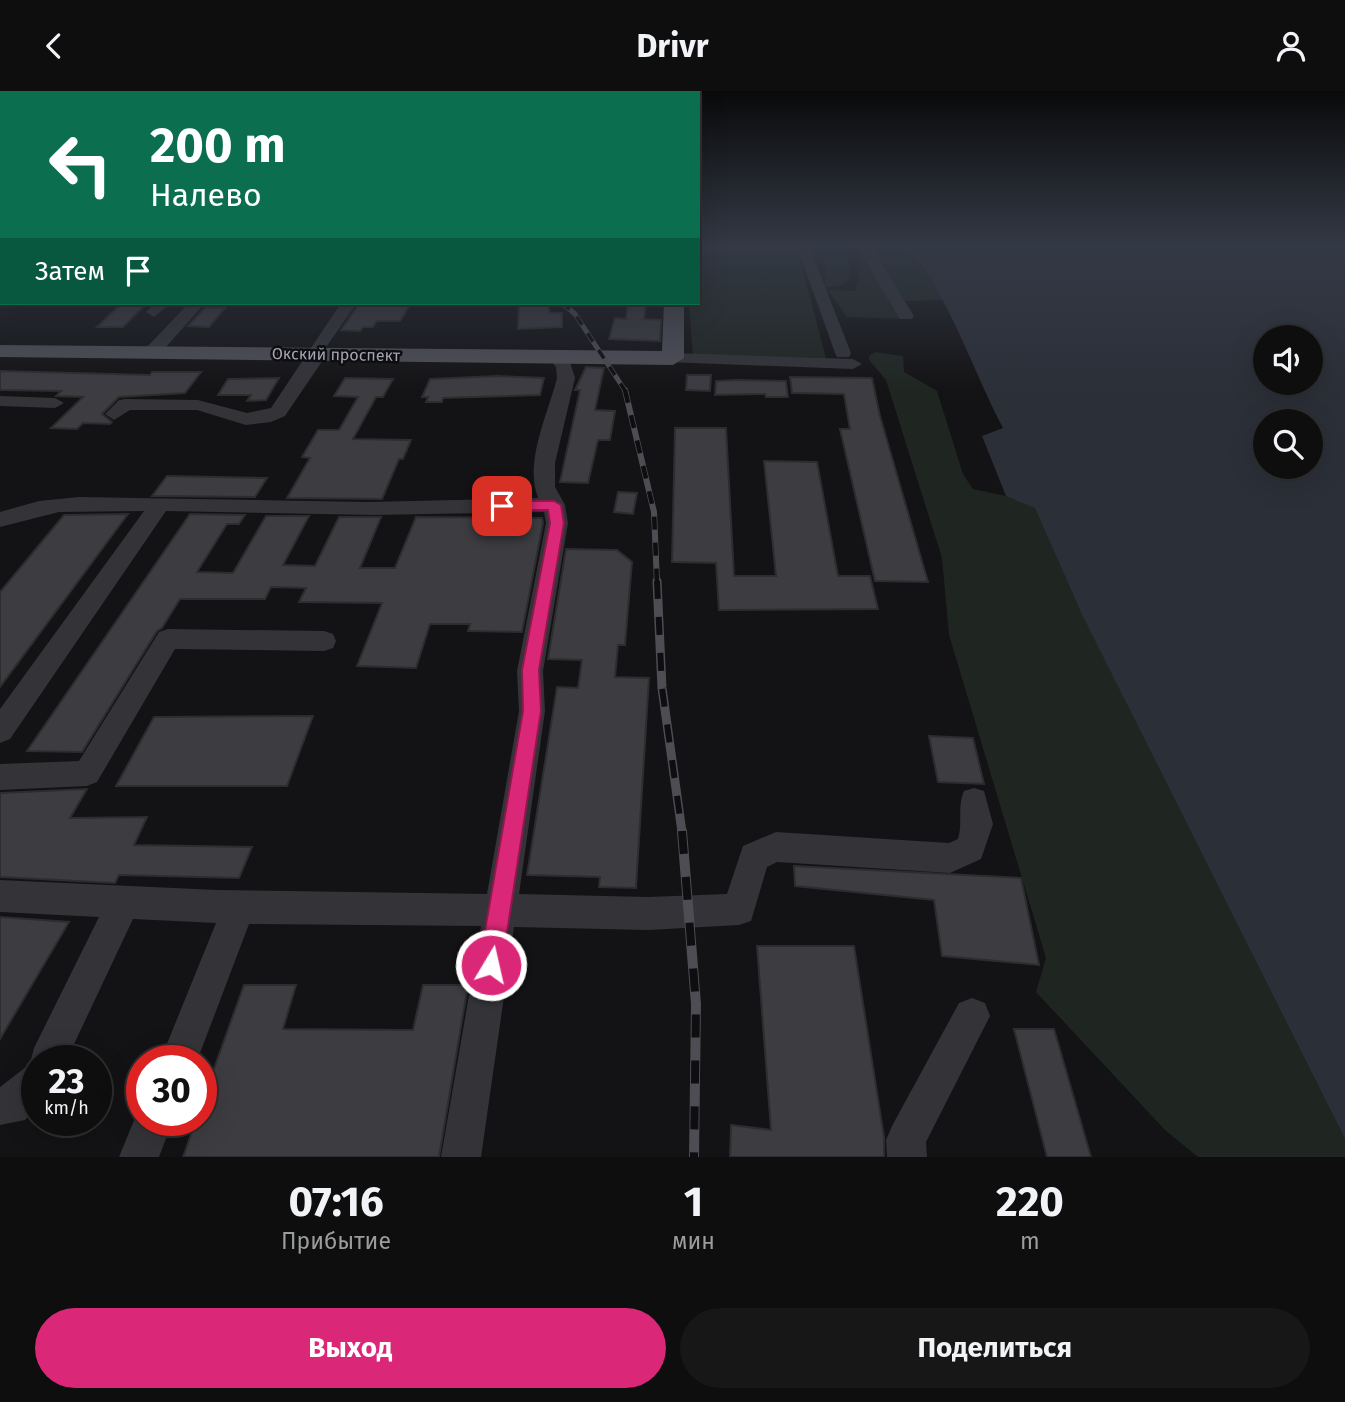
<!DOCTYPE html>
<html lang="ru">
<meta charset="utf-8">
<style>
:root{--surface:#0e0e0f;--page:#171718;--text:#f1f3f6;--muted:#9b9c9e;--line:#2e2e2f;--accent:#db2777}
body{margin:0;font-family:"Fira Sans",sans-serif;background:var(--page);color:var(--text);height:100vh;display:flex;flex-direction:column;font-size:26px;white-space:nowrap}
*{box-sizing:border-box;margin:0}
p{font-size:23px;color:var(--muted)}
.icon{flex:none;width:38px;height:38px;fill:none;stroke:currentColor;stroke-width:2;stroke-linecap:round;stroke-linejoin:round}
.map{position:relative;height:1066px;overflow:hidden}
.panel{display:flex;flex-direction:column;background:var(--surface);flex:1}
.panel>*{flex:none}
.guide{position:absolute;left:0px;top:0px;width:700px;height:214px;box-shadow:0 7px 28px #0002,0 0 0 2px var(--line);background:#0b6e4f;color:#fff;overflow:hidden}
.fabs{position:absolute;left:1253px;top:234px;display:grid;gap:14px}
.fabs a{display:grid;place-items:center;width:70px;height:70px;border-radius:50%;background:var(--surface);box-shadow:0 7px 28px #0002,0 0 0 2px var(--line);font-size:35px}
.speed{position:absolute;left:21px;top:954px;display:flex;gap:14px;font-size:35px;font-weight:700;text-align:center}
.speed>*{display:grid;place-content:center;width:91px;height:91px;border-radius:50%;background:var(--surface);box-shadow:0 7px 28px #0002,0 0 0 2px var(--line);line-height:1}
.speed small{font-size:18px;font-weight:400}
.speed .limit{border:10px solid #d22;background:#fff;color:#111}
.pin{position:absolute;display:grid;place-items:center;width:60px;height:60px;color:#fff;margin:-30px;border-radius:14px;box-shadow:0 4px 10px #0006}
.me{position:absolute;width:77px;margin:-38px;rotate:9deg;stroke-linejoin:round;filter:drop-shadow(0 0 5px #0008)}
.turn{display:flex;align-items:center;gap:24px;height:147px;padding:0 35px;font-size:32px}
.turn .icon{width:91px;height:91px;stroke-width:2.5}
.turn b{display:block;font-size:49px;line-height:60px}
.then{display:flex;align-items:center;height:66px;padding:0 35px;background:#0003;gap:14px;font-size:26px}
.eta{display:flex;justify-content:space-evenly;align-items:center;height:119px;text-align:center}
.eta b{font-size:42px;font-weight:700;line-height:49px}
.primary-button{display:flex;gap:14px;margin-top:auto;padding:14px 35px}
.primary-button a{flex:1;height:80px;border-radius:42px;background:var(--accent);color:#fff;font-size:28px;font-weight:700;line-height:80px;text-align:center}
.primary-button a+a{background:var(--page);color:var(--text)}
header{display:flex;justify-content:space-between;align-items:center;height:91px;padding:0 35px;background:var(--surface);font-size:32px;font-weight:700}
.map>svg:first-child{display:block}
.green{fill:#1f2621}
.water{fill:#2b2f38;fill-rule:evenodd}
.building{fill:#3d3c41;stroke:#2d2c2f;stroke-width:2}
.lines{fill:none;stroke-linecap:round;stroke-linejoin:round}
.minor{fill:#343338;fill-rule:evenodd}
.major{fill:#505057;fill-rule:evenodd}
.rail-far3-casing{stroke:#4d4d53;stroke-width:5}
.rail-far2-casing{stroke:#4d4d53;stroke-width:6}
.rail-far1-casing{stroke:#4d4d53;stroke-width:9}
.rail-casing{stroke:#4d4d53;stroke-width:10}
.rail-far3{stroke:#0e0d0f;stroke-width:3.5;stroke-dasharray:10;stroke-linecap:butt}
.rail-far2{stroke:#0e0d0f;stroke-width:4.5;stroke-dasharray:13;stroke-linecap:butt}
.rail-far1{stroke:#0e0d0f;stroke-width:6;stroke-dasharray:18;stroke-linecap:butt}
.rail{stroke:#0e0d0f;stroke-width:8;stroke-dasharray:23;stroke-linecap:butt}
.route{fill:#db2777;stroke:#8e194d;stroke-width:2}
.labels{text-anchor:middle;stroke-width:5;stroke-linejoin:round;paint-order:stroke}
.far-street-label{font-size:16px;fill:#a4a5b3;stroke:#0e0d0f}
</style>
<header><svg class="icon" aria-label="back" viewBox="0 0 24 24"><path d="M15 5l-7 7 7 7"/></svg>Drivr<svg class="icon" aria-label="person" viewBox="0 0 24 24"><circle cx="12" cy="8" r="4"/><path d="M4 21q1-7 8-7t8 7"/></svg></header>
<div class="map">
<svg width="1345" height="1066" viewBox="0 0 1345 1066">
<rect width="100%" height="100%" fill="#131214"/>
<path class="green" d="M809 154H845C848 177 861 196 824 196 825 186 828 181 823 171L809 165 806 159Z
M861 157 898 220 905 228 847 226 828 199 855 200 859 186Z
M874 157H901L903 163 916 165 944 209 908 210 894 205 872 162Z
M698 160 798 161 826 267 693 265 689 212H698Z
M875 261 903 265 904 281 937 300 963 383 973 398 1006 405 1035 416 1082 524 1345 1048V1066H1198L1165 1039 1036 901 1046 867 949 544 942 467 886 289 869 269V265Z"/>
<path class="water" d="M899 154H1345V1048L1082 524 1035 417 1006 405 982 345 1003 337C973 280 954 218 916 166L903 163ZM1265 247H1311V292H1265ZM1265 331H1311V376H1265Z"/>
<path class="building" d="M122 212H147L123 236H97Z
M360 212H411L400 230H377L373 236H363L360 240 341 239Z
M519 212H547L550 222H562V236L518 238Z
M628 212H646L644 228 661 229 660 250 609 248 615 227 626 228Z
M205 217H225L209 236 188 235Z
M586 276 604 277 595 319 615 320 610 349H598L588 392 560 391 580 299H575Z
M0 280 150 284 152 281H201L185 302 119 306 102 323 112 331 110 333 83 332 77 338 51 337 83 306 56 305 61 300 0 299Z
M687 284H711L710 300 686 299Z
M497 285 544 287 540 304 443 307 442 311H426L428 306H422L430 288Z
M790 286 872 287 880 325 928 491 875 490 840 338H850L844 303 792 302Z
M279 287 266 309 247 310 251 304H218L228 288Z
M345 287 393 288 383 306H376L353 348 411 349 403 368H399L382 408 287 407 310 367 302 366 318 339H339L358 306 334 305Z
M738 289 786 290 788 306H766L765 303 715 304 716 290Z
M675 337H726L734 485H776L764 370 817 371 838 485H870L878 518 719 519 716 472 672 471Z
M167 385 267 387 255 406 152 405Z
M618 401 637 402 633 423 614 421Z
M128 423 0 596V501L64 424Z
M190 423 245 424 239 433H227L197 481 233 482 266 425H309L283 474 315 475 339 426H381L360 477H395L416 426 542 427 543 432 522 541 468 540 470 533H430L416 577 357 575 382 512 299 511 306 497 271 496 265 508H180L162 537 157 540 82 661 27 660Z
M566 458 617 459 632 471 625 554H618L615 586 649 587 636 797 599 796 600 786 527 784 557 596 578 597 582 569 548 568Z
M313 625 287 695H116L154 626Z
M929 645 973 647 984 693 938 691Z
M87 698 70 727 147 726 134 754 252 756 239 787 119 784 115 792 0 786V702Z
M794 775 1021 787 1039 874 942 865 934 809 795 795Z
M0 826 69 831 0 948Z
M757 855H854L884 1046V1066H730L731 1034 771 1039Z
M244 894H296L283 938 413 939 423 894H468L439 1066H183L196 1029H201V1014Z
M1014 938H1054L1091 1066H1047Z"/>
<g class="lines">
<path class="minor" d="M0 154H2V162H0Z
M698 154 810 157 851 262 849 266H837L835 262 800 164 698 162Z
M856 154H870L914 225 912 228H900Z
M0 193H2L0 202Z
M155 212H171L154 226 146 221Z
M189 212H205L158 265H146L144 261 146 257Z
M341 212H357L324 259 327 263 285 325 271 331 246 334 197 319H130L114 329 105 323 119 309 125 308 198 309 247 322 271 317Z
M555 260 570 271 575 287 555 372V396L565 414 568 432 543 580 545 620 519 803 648 806 727 803 743 755 776 741 949 752 958 748C963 732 957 716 964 700L974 697 984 700 993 733 981 768 950 782 777 771 767 776 751 830 739 834 648 839 514 836 481 1066H441L481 835 249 833 197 970H160L216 832 133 828 66 970H37V1016L25 1029 0 1034V996L30 973 34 957 99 826 0 821V789L217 799 487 803 519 620 517 580 546 432 544 421 373 424 166 420 10 648 0 652V618L144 420 59 421 0 436V421L39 410 79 406 369 411 538 407C524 371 548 323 557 287L556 276 547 265Z
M673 262 853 268 862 273 853 278 667 271 665 267 667 263Z
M0 305 55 307 64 312 55 317 0 315Z
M168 538 324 540 333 543 336 550 333 557 324 560 175 558 97 691 87 695 0 699V673L79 670 159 541Z
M972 907 985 912 990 925 926 1051 927 1066H887L886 1049 892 1035 959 912Z
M140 1015 142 1029H173L159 1066H119Z"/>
<path class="major" d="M664 212H684V267L673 274 0 266V254L662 260Z"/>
<defs>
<path id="rail-far3" d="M562 212 575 223 626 301"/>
<path id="rail-far2" d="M625 299 654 421 657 492"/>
<path id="rail-far1" d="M657 490 662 597 682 741"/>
<path id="rail" d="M682 740 696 913 694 1066"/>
</defs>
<use href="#rail-far3" class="rail-far3-casing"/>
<use href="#rail-far2" class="rail-far2-casing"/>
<use href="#rail-far1" class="rail-far1-casing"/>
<use href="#rail" class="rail-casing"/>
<use href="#rail-far3" class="rail-far3"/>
<use href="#rail-far2" class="rail-far2"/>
<use href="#rail-far1" class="rail-far1"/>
<use href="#rail" class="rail"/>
</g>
<linearGradient id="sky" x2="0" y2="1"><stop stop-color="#0a0a0b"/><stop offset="0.51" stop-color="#333945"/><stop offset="1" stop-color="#333945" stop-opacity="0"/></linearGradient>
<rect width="1345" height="303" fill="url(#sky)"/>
<path class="route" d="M554 410 561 414 564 432 539 579 541 620 502 874 498 882 491 885 483 882 479 874 523 620 522 579 550 432 548 419H502L495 415 502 410Z"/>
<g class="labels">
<g class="far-street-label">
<text transform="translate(336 263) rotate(1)" y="6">Окский проспект</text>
</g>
</g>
</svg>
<div class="fabs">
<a><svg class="icon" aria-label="sound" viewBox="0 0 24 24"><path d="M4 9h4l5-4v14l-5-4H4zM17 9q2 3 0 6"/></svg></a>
<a><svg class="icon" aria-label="search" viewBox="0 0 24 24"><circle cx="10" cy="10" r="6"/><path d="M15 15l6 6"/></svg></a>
</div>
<div class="speed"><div>23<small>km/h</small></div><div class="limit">30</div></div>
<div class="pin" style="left:502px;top:415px;background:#d93025"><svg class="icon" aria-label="arrive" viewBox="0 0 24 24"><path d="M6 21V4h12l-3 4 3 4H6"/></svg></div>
<svg class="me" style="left:491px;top:874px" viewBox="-20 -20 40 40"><circle r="17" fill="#db2777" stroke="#fff" stroke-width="3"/><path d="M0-11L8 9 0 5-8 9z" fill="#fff"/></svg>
<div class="guide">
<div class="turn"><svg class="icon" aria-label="left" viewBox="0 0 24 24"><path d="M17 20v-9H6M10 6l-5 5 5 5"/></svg><div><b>200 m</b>Налево</div></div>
<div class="then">Затем<svg class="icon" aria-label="arrive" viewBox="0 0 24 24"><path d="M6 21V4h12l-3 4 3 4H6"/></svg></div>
</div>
</div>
<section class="panel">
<div class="eta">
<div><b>07:16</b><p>Прибытие</p></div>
<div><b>1</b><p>мин</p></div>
<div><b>220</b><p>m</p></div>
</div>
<div class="primary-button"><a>Выход</a><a>Поделиться</a></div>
</section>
